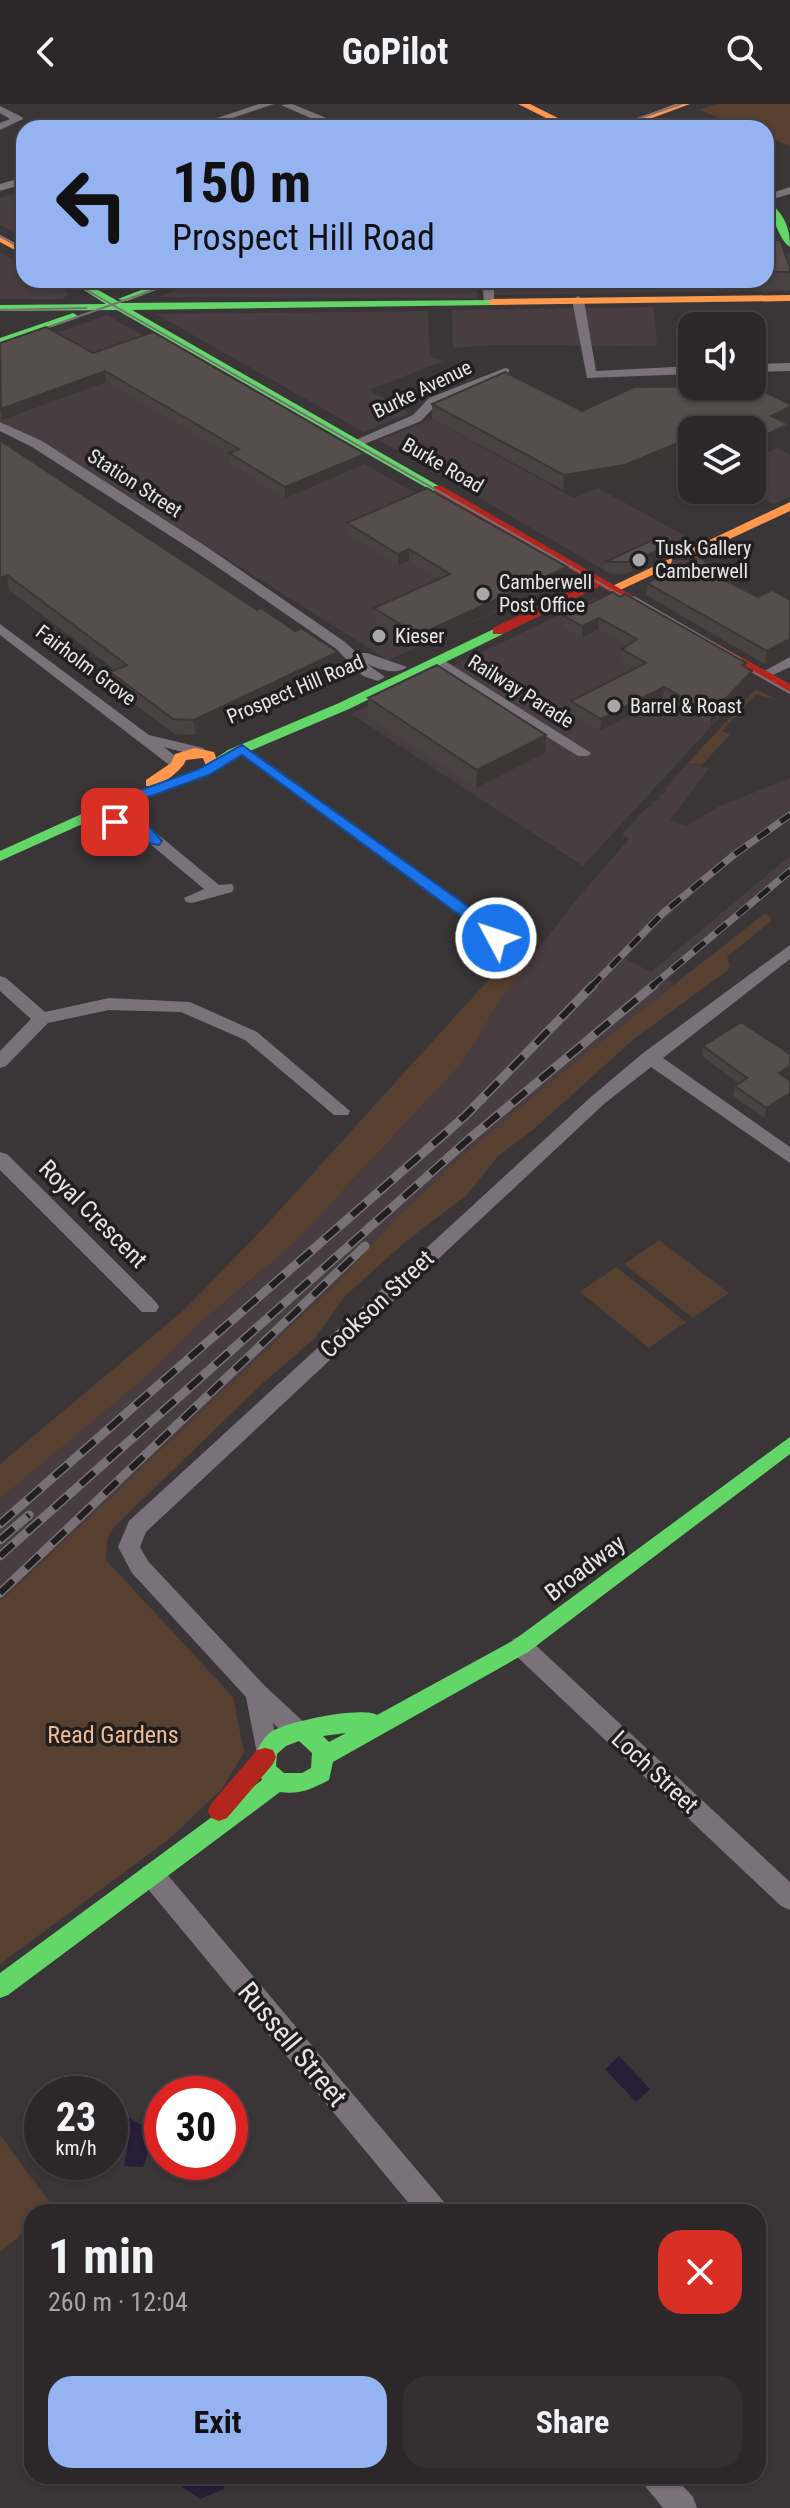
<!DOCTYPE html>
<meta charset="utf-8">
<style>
:root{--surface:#2c282a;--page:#343032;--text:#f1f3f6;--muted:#a6a6a8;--line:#484447;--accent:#95b2f1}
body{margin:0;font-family:"Roboto Condensed",sans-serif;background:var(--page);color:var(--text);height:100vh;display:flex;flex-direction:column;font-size:30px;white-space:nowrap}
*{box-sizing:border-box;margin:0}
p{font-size:26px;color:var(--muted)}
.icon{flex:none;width:44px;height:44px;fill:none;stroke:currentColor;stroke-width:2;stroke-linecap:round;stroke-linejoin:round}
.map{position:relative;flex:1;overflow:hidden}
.side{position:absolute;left:24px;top:2100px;width:742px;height:280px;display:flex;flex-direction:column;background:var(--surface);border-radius:24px;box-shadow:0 2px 6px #0004,0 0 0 2px var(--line)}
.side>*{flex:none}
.guide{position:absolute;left:16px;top:16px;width:758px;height:168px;border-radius:24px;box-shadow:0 2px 6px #0004,0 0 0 2px var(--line);background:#95b2f1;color:#111;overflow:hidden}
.fabs{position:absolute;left:678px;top:208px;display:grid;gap:16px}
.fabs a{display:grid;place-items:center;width:88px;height:88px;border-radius:16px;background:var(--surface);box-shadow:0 2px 6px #0004,0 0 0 2px var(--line);font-size:40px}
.speed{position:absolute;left:24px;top:1972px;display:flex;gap:16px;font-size:40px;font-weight:700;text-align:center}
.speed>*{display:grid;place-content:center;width:104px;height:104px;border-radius:50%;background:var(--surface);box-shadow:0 2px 6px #0004,0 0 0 2px var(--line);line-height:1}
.speed small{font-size:20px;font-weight:400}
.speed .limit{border:12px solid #d22;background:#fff;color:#111}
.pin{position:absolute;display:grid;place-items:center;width:68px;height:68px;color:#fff;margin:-34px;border-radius:16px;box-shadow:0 4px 12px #0006}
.me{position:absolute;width:88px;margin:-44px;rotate:310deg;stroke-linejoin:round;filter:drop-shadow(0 0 6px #0008)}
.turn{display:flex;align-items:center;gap:28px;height:168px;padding:0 24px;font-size:36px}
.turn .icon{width:104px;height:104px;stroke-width:2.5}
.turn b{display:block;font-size:56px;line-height:68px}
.round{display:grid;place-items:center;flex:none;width:84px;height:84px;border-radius:24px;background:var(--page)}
.overview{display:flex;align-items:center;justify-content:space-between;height:136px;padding:0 24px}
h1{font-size:48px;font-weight:700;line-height:60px}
.primary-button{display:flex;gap:16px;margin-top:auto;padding:16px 24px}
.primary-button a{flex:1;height:92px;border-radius:24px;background:var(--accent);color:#111;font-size:32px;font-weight:700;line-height:92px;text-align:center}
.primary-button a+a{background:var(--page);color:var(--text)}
header{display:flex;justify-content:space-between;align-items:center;height:104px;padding:0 24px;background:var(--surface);font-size:36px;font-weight:700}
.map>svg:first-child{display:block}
.built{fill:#483d40}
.green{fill:#57402f}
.water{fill:#291d37}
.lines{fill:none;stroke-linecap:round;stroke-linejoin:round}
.street{fill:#7b7179;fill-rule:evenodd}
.fast{fill:#63d668;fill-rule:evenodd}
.slow{fill:#ff974d;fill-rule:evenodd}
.jam{fill:#b3261e;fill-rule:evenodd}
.tram{stroke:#787277;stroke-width:2}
.rail-far1-casing{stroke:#787277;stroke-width:7}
.rail-casing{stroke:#787277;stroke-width:9}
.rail-far1{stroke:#201e1e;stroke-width:5;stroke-dasharray:14;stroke-linecap:butt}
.rail{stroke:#201e1e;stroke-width:6;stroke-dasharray:18;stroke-linecap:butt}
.wall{fill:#4a4242}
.shaded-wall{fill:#3c3636}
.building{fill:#564d4d;stroke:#3c3636;stroke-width:2}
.route{fill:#1a73e8;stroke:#114b97;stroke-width:2}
.poi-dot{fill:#aaa7a8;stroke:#201e1e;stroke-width:3}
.labels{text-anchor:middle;stroke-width:7;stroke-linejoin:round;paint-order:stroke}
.far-street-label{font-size:20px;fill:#e7e4e5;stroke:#201e1e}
.far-poi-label{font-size:20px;fill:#e7e4e5;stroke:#201e1e;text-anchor:start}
.street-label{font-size:24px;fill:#e7e4e5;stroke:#201e1e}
.park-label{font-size:24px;fill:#f1ba91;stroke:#201e1e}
.near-street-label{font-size:28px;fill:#e7e4e5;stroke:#201e1e}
</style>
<header><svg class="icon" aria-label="back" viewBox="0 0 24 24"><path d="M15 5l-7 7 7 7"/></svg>GoPilot<svg class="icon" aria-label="search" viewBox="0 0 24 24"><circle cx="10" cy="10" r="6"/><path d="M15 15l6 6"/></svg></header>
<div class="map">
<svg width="790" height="2404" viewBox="0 0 790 2404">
<rect width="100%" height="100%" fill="#3a3638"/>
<path class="built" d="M24 86V134L0 121V94Z
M0 148 24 162V176H48L69 189 63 195H0Z
M790 149V187L496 191 484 176H766V150Z
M205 176H473L478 194 158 193Z
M654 203 657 242 492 241 453 244 452 206Z
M428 207 430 252 443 257 369 286 410 309 364 328 156 210Z
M107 211 308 328 568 476 388 556 113 383 0 317V249Z
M432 315 574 394 598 384 694 437 625 470H611L379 336Z
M777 344 790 351V392L774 400 747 386H752V356Z
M595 494 612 500 751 579 583 762 351 610Z
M688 659 709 664 670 716 686 722 718 703 790 674V714L703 780 624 854 651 868 790 752V772L666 875 674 880 461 1053 396 1114 341 1175 0 1498V1395L151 1269 203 1217 255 1173 346 1084 463 958 503 890 581 790 629 735 622 731 645 705 654 701 651 699 661 695 658 692 667 687 665 685Z"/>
<path class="green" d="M716 0H790V42L766 33V24H745L699 6Z
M756 585 777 596 756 590 722 627 730 630 702 661 688 659Z
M764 810 771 813V817L727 853 730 861 728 866 634 935 534 1025 498 1052 467 1091 404 1139 345 1192 314 1235 264 1278 114 1423 107 1435 106 1456 233 1593 244 1648 222 1685 168 1736 0 1860V1498L341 1175 396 1114 461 1053 553 976Z
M502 861 525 865 503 891 463 958 296 1137 203 1217 151 1269 0 1395V1360L184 1206 257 1131Z
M659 1136 729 1189 693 1214 624 1160Z
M616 1163 686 1218 649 1244 580 1188Z
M0 2031 54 2104 49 2108H32V2122L0 2148Z"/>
<path class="water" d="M619 1952 650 1985 636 1998 605 1965Z
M129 2014 144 2022 152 2037 143 2063 124 2062 128 2041 118 2025Z
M177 2372H223L224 2385 200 2395 182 2383Z"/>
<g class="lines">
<path class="street" d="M259 0H274L203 24H187Z
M292 0 346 22 347 24H333L281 1Z
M0 2 22 13 23 15 0 26V19L10 15 0 9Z
M24 73V80L0 87V80Z
M790 83V90L766 97V91Z
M482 176H494V200L484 198Z
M578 192 584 196 596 267 692 262V270L587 274 572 196Z
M790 259V267L752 268V260Z
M505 264 509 265V271L437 300 421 317 362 341 351 338 413 311 429 294Z
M0 318 42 337 207 443 345 538 357 549H367L407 563C396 572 379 565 367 560L385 573 378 577 363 572 335 544 197 449 32 343 0 327Z
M0 520 149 631 203 644 206 647 198 652 164 643 185 660 177 665 172 663 0 531Z
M790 553V563L764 575 757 571Z
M437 554 442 555 591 649 588 652H578L432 561V555Z
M242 640 488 816 504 834 502 838H490L476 824 237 648V642Z
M113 696 119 698 219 781 232 780 234 784 232 788 192 799 186 798 184 794 204 785 107 704 105 701Z
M790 841V855L663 954 790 1043V1059L651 963 604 1000 146 1428 140 1443 148 1457 265 1582 308 1622 312 1629 308 1636C293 1642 284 1629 273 1619L278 1648 274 1655 266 1658 258 1655 246 1593 132 1469 118 1443 129 1417 592 992 643 949Z
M0 872 6 874 45 908 109 894 190 898 257 928 350 1007 348 1011H334L245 936 181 908 109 906 48 919 6 962 0 964V947L31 915 0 887Z
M0 1048 7 1050 156 1198 159 1203 156 1208H142L0 1066Z
M521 1532 529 1535 790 1778V1806L781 1802 513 1549 510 1542 513 1535Z
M152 1760 161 1763 444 2098 448 2108H416L143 1779 140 1771 143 1763Z
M640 2372H674L693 2393 697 2404H663L645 2382Z"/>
<path class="fast" d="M766 99H771C785 113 790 124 790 143 779 136 776 116 766 105Z
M68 176H81L121 199 496 196V200L492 201 132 206 444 385 434 388 117 206 0 207V201L106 200Z
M167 176H182L127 197 118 195Z
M73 209 78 212 77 214 0 241V234Z
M498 523 503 524V530L349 605 238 652 209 671 118 704 0 757V747L108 698 199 665 228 646 339 599Z
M790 1333V1350L528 1548 333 1658 329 1676C312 1685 299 1691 280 1688L8 1891 0 1894V1869L262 1676 254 1654C258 1644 262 1635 271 1628 287 1617 363 1602 377 1611L514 1536ZM346 1629 329 1638 323 1632ZM299 1637 312 1649 311 1664 302 1669H284L276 1662 277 1650 286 1642Z"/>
<path class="slow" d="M518 0H530L578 24H566Z
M676 0H690L625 24H611Z
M0 131 24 144V151L0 138Z
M790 191V197L492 201 487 198 492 195Z
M790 398V407L618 487 608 484Z
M195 644 214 648 219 662 217 665H207L203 654 186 656C180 669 160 683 146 682V676L171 659 175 650Z"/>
<path class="jam" d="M434 382H442L666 511 655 514 600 482 503 530H493V524L591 477 434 388Z
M712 537 790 580V590L707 544 705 541Z
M265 1644 273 1646 276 1653 273 1660 227 1714 219 1717 211 1714 208 1707 211 1700 257 1646Z"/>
<path class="tram" d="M611 24 681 0
M0 132 24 146
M69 176 641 503
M0 206 86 204
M0 240 182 176
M634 493 741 555
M727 553 790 589"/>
<defs>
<path id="rail-far1" d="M591 883 663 809 735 750 790 711
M651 883 790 767"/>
<path id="rail" d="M0 1420 465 1012 593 881
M0 1436 29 1411
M0 1452 469 1035 654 881
M0 1489 365 1142"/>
</defs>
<use href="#rail-far1" class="rail-far1-casing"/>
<use href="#rail" class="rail-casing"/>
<use href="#rail-far1" class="rail-far1"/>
<use href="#rail" class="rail"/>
</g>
<path class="wall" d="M766 136 790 163V185L584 188 581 176H766Z
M0 239 93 249 365 360 285 394 230 360 229 350 106 278 2 316 0 314Z
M432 300 582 307 790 317 786 319V336L752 326H692V348L624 377 563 386 432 315Z
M0 337 257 506 295 527 338 563 195 631 175 630 111 583 110 568 115 566 9 486 0 490Z
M347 419 566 474 418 543 374 516V504L439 475 409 457 398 461 347 430Z
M690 447 717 472 758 493 790 496 765 560 646 491 647 479 670 468 672 455Z
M671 450 632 468 604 467 605 458Z
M613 488 746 559 745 564 751 579 710 621 663 594 600 627 570 608 571 597 635 564 621 556 622 545 628 542 598 525 582 534 564 523V512Z
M368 594 546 631 545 649 476 684 368 613Z
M703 942 790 971 786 974 790 977V998L765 1014 733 992 735 982 739 980 702 952Z"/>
<path class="shaded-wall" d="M105 267 106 278 2 316 1 305Z
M790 303V317L769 327 771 312Z
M789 320 786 336 752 352V337Z
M692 333V348L624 377 563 386 564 371Z
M365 350V360L285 394V383Z
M672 440 671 450 632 468V458Z
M409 445V457L398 461V450Z
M567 463 566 474 418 543V531Z
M7 471 9 486 0 490V474Z
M599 514 598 525 582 534V522Z
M790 535V547L765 560 767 547Z
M338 548V563L195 631 194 616Z
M752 567 751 579 710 621 711 610Z
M664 583 663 594 600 627 601 615Z
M546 631 545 649 476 684 477 666Z
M790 962V971L777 979 779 969Z
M790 989V998L765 1014 766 1004Z"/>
<path class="building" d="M766 136H780L790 163V168H766Z
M46 223 93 249 153 228 365 350 285 383 229 349 239 345 105 267 1 305 0 239Z
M505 268 582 307 634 283 752 282 790 300V303L771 312 789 320 752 337V326H692V333L625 361 564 371 432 300Z
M0 337H1L257 506 261 504 295 527 301 524 338 548 194 616 173 615 110 568 127 561 7 471 0 474Z
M427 384 567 463 418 531 374 504 450 470 409 445 398 450 347 419Z
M659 433 672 440 632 458H605Z
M690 447 718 466 711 469 758 493 772 486 790 496V535L767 547 647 479 697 455H672Z
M613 488 620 493 625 490 746 559 742 561 752 567 711 610 664 583 601 615 571 597 646 559 622 545 637 535 599 514 582 522 564 512Z
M437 561 546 631 477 666 368 594Z
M741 918 790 950V962L779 969 790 977V989L766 1004 735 982 747 974 703 942Z"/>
<path class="route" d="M242 641 487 816 502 830V837H491L476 823 242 651 209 671 123 702 149 722 162 737 159 741 130 736 108 718 115 714 139 729 108 704V698L199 665Z"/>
<g class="poi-dot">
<circle cx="639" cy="456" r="8"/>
<circle cx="483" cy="490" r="8"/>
<circle cx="379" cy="532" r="8"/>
<circle cx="614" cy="602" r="8"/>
</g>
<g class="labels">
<g class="far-street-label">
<text transform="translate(422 285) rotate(-26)" y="7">Burke Avenue</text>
<text transform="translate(443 361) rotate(30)" y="7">Burke Road</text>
<text transform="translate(135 379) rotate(33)" y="7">Station Street</text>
<text transform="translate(86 561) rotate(37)" y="7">Fairholm Grove</text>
<text transform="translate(295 585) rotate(-23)" y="7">Prospect Hill Road</text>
<text transform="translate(521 587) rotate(32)" y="7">Railway Parade</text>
</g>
<g class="far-poi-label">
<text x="655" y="451">Tusk Gallery<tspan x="655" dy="23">Camberwell</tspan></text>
<text x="499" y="485">Camberwell<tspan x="499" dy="23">Post Office</tspan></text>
<text x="395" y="539">Kieser</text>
<text x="630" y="609">Barrel &amp; Roast</text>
</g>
<g class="street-label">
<text transform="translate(93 1110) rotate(45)" y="8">Royal Crescent</text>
<text transform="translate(377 1200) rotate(-43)" y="8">Cookson Street</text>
<text transform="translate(585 1464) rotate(-37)" y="8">Broadway</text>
<text transform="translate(655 1668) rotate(43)" y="8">Loch Street</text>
</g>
<g class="park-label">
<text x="113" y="1639">Read Gardens</text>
</g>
<g class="near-street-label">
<text transform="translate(293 1940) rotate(50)" y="10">Russell Street</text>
</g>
</g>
</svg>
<div class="fabs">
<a><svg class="icon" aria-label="sound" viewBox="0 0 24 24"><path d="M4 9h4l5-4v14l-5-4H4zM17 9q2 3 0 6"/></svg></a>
<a><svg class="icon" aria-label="layers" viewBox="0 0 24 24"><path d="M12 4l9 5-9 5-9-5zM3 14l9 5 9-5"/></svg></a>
</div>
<div class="speed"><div>23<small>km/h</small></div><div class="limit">30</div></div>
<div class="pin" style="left:115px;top:718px;background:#d93025"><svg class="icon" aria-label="arrive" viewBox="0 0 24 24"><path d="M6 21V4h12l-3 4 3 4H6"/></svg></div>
<svg class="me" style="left:496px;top:834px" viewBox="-20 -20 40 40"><circle r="17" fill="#1a73e8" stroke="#fff" stroke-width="3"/><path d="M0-11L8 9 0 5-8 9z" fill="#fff"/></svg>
<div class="guide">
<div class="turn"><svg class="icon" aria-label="left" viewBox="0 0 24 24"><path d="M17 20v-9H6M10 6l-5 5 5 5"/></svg><div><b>150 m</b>Prospect Hill Road</div></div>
</div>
<section class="side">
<div class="overview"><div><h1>1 min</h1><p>260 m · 12:04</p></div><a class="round" style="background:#d93025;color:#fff"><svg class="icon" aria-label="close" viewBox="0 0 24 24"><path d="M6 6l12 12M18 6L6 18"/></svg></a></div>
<div class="primary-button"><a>Exit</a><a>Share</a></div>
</section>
</div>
